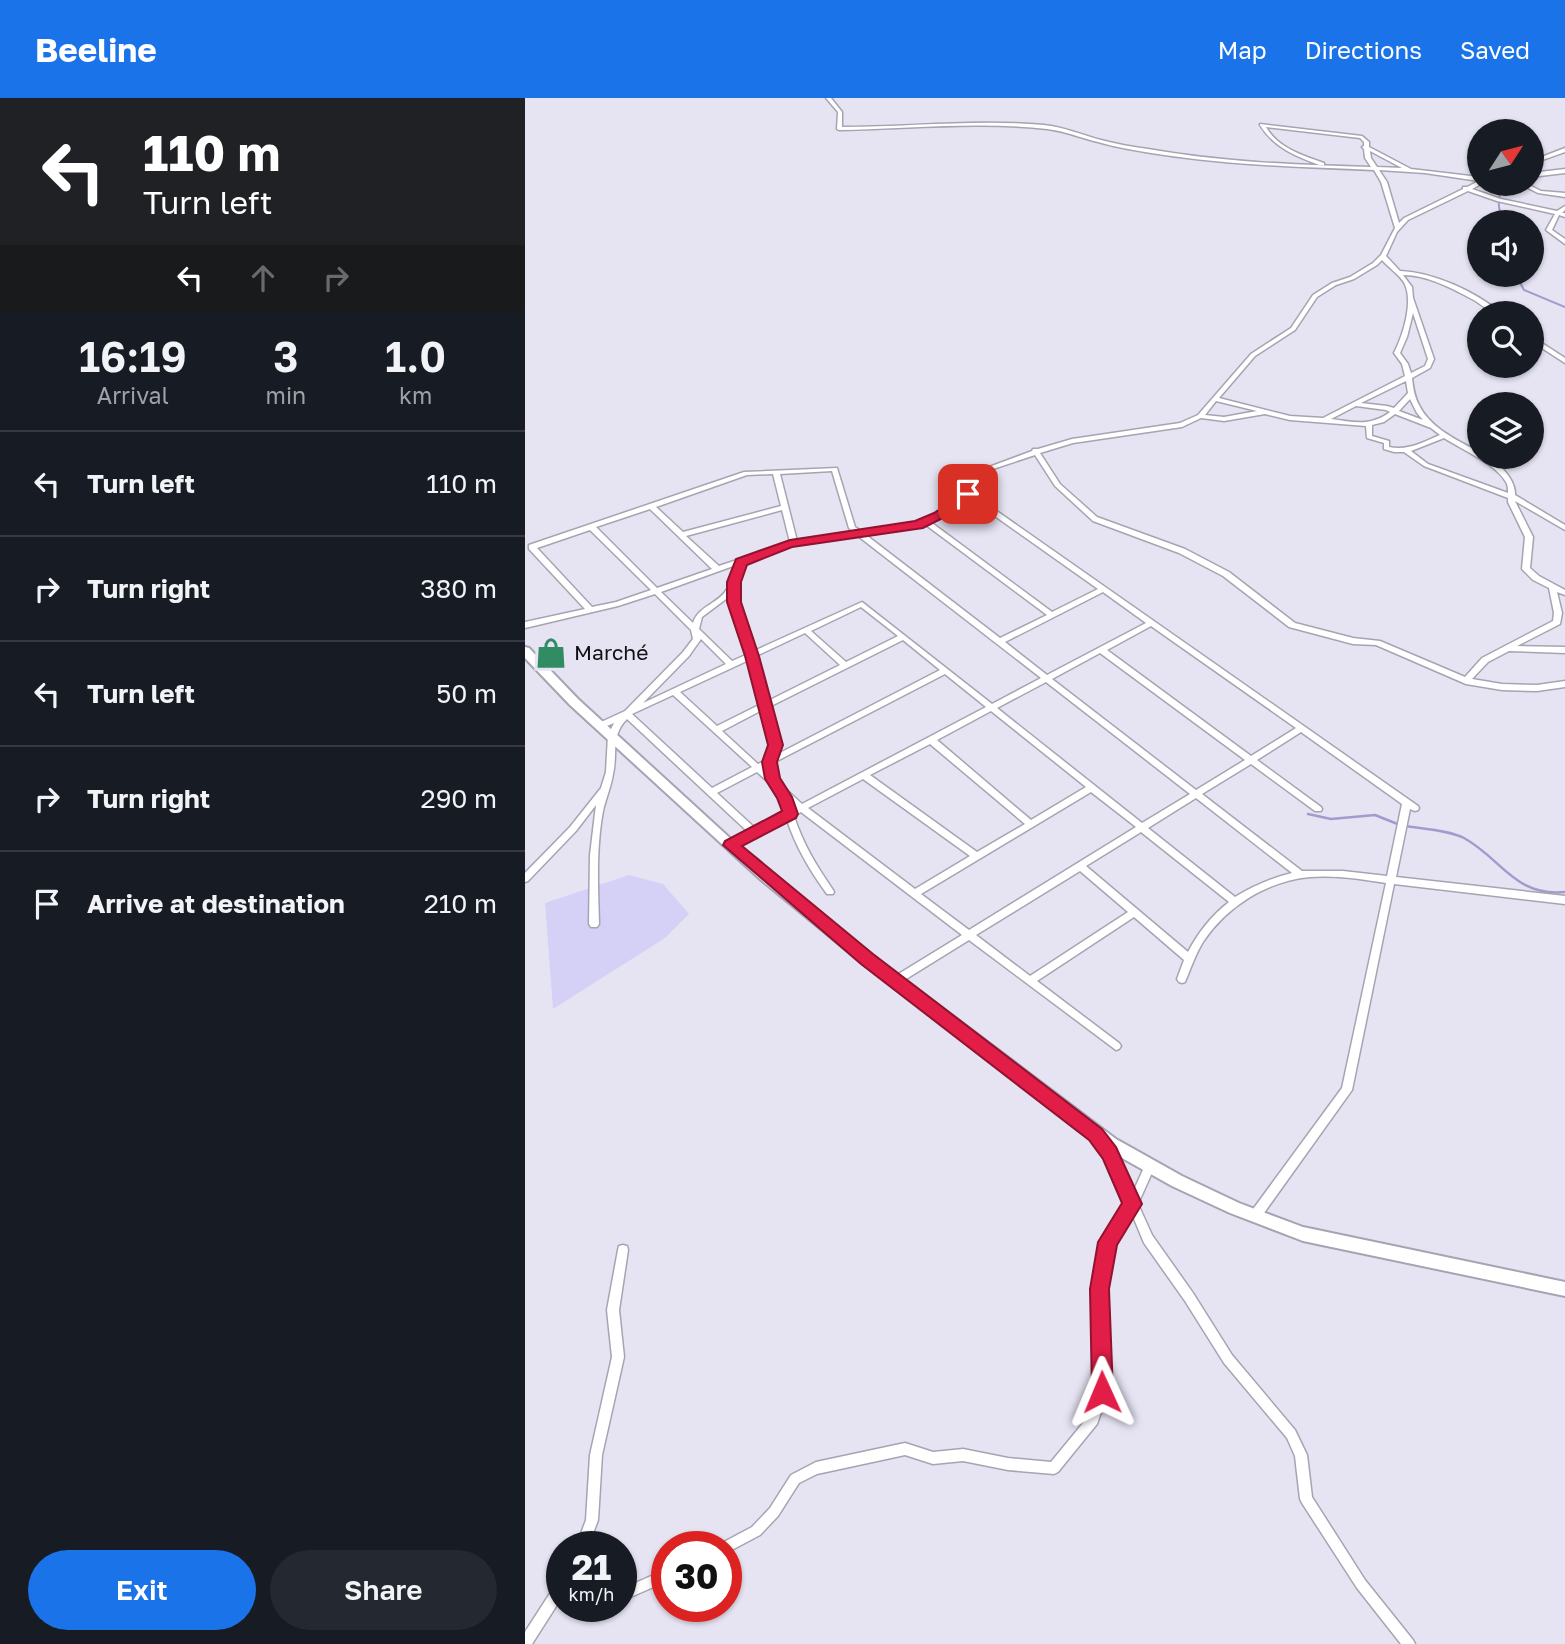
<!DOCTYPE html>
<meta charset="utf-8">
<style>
:root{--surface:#171b24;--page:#242831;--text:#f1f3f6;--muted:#9ea1a6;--line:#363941;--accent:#1a73e8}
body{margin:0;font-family:"Golos Text",sans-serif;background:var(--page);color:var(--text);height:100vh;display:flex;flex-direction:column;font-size:26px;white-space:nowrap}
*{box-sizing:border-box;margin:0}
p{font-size:23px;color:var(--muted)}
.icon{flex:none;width:38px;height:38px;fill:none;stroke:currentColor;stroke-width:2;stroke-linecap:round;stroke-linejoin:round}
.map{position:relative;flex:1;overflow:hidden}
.drawer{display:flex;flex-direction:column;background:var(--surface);width:525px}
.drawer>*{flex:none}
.guide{background:#202124;color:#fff;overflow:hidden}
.needle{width:46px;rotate:54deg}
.tools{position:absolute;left:942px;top:21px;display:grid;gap:14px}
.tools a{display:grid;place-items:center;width:77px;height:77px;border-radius:50%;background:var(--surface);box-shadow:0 2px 5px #0004;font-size:35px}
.speed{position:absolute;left:21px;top:1433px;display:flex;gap:14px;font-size:35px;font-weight:700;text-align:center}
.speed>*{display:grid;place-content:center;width:91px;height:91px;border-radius:50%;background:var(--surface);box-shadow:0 2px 5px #0004;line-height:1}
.speed small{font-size:18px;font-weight:400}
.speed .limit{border:10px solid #d22;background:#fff;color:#111}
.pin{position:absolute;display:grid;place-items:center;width:60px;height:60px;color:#fff;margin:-30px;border-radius:14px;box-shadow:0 4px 10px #0006}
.me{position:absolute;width:77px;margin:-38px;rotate:359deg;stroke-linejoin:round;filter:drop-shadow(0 0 5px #0008)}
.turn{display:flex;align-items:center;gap:24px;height:147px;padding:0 28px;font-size:32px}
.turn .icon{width:91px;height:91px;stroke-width:2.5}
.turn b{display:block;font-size:49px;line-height:60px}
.lanes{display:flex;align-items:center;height:66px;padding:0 28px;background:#0003;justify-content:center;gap:35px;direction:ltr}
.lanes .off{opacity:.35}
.eta{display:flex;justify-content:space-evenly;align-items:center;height:119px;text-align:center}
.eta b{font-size:42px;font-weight:600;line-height:49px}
.action{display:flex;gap:14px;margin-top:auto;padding:14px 28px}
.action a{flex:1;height:80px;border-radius:42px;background:var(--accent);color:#fff;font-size:28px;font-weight:600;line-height:80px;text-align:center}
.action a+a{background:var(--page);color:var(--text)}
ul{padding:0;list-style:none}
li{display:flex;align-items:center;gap:21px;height:105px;padding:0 28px;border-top:2px solid var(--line)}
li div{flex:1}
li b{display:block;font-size:26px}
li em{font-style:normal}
header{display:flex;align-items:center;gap:42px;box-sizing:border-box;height:98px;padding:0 35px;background:var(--accent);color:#fff}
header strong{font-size:33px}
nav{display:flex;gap:38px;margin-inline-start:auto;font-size:24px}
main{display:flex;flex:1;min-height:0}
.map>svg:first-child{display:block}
.green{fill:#d5d0f6}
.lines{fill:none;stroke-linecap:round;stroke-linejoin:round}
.stream-far1{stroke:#a39bce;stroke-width:2}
.stream{stroke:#a39bce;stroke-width:2.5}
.street-casing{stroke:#a6a4b1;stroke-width:3}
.secondary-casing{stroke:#a6a4b1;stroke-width:4}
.street{fill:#fff;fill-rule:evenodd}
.secondary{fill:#fff;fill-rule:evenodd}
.route{fill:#e11d48;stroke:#92132f;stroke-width:2}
.labels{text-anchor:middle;stroke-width:6;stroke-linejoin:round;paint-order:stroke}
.poi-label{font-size:21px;fill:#111015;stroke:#e6e4f3;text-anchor:start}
</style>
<header>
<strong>Beeline</strong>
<nav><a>Map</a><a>Directions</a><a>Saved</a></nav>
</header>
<main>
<section class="drawer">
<div class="guide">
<div class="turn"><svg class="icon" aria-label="left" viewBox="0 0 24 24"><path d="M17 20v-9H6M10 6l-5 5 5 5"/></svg><div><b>110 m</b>Turn left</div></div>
<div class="lanes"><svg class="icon" aria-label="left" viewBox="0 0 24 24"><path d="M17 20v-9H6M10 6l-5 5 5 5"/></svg><svg class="icon off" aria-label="ahead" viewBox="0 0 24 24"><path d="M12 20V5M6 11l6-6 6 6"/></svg><svg class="icon off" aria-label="right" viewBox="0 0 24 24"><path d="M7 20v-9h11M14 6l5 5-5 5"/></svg></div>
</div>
<div class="eta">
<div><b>16:19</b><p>Arrival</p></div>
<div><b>3</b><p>min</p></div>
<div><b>1.0</b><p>km</p></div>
</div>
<ul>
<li><svg class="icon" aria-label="left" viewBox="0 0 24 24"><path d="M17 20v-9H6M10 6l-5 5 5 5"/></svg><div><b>Turn left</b></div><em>110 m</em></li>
<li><svg class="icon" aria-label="right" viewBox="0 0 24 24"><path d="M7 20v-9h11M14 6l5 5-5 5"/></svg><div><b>Turn right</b></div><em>380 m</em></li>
<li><svg class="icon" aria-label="left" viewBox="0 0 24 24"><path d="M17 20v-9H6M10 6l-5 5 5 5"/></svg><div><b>Turn left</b></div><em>50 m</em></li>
<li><svg class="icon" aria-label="right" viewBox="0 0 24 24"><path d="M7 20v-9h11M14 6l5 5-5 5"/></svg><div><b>Turn right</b></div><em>290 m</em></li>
<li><svg class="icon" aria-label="arrive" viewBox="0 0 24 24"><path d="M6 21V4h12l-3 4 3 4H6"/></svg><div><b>Arrive at destination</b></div><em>210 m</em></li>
</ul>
<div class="action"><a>Exit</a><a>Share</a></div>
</section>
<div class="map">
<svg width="1040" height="1546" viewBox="0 0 1040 1546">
<rect width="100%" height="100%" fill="#e6e4f3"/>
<path class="green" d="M104 777 138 786 164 816 140 840 28 911 20 805Z"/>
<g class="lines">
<path class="stream-far1" d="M973 86C979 107 964 109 988 124
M991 177 999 192 1040 209"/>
<path class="stream" d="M783 716 806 721 850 717 875 727
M881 728C898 731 924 732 939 740 977 761 990 799 1040 794"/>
<defs>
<path id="street" d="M301 0H306L317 14V29C384 29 452 21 519 27 539 29 557 37 576 42 591 46 607 49 623 51 697 64 772 67 846 69L840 60 839 51 837 49 839 48V44L835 40 741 29C753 50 777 57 799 65V67L797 68C772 59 749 50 735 27V26L837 38 844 44V49L886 71 954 79V83L900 75 854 72 862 84 874 125 879 120 938 91V89H942L954 83V86H956L947 91 976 101 1032 113 1040 108V112L1037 115H1040V119L1034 117 1027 132 1040 141V146L1021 132 1030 116 972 103 943 93 883 122 872 134 861 158 875 173C908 174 951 194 976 215 965 215 956 206 947 201 926 190 902 177 878 177L887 189 888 200 909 261 905 270 887 280C888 289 889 298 894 307 905 330 932 342 954 354V359C971 359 991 381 990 397L1040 427V432L990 403 1008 439 1005 470 1014 478 1040 492V497L1032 494 1037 515 1035 526 992 548 1040 549V555L984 553 963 564 947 581 977 586 1012 587 1040 583V589L1012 593 977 592 941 586 851 547 828 546 764 529 698 478 654 455 568 423 530 388 510 357 468 371 446 395 893 708 894 710 893 712 890 713 885 711 871 779 1040 798V806L869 786 827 992 734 1122 730 1123 726 1122 725 1118 726 1114 817 990 861 785C836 781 810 777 785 779 742 783 702 808 678 844 670 857 666 870 660 884L657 885 654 884 652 881 659 862 609 819 512 883 594 945 596 948 594 951 591 952 444 842 373 886 370 887 367 886 365 883 367 880 437 837 276 714 269 718C278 746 291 767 308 792L309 794 308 796H302C285 773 271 749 262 722L209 749H203L202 747 203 745 223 734 102 621C85 638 93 655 88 676 86 689 81 700 78 713 71 750 73 789 74 826L72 829H66L64 826 65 757 71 707 51 733 3 783 0 784V775L45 729 76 690 81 674 83 637 89 625 77 630 74 629 73 627 74 625 100 613 158 554 168 541 166 532 130 496 93 508 0 530V524L60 511 4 451V447L219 374 312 370 330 429 336 433 392 425 403 421 435 400 464 369 507 353 508 351H513L547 341 655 325 673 317 726 256 766 230 788 197 807 185 825 179 848 165 856 157 870 130 856 84 849 72C774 69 700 67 626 55 608 52 590 49 573 44 556 40 540 33 522 31 453 23 383 31 314 32L312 31 313 14ZM845 53 877 70 852 69 846 60ZM857 162C863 169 872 175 878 183 890 201 878 237 869 255L877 266 880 278 798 320 765 318 694 300 730 258 770 232 792 199 811 187 829 181 852 167ZM888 215 903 261 900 268 886 275 883 266 875 255 882 239ZM881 283 883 295 869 310 862 308 836 305ZM885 301 892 315 898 322 874 313ZM691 303 732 313 699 319 680 317ZM831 308 861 312 865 314C845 329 829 324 806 321ZM740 316 765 322 841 328 842 340 859 345V351L869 354H879L899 368 983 400V404L1000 439 997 471 1008 482 1024 490 1029 515 1028 523 957 560 940 579 855 543 828 540 770 525 704 474 660 451 572 419 535 386 515 355 548 345 657 329 676 320 699 323ZM870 316 906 330 915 337C898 344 883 353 864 349V343L847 338V327L859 324ZM919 340C936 351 971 366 981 384 983 387 983 391 983 395L903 366 886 353ZM307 373 324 430 328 434 272 443 255 376ZM248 376 256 408 158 434 131 409 222 377ZM443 399 573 491 527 514 407 425ZM125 411 187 471 132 490 71 429ZM257 412 265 444 194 468 161 438ZM401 427 522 517 475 540 341 437 393 429ZM65 432 126 492 91 504 67 509 12 450ZM333 438 516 580 467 606 337 504 229 553 213 504V484L219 464 266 448ZM211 467C208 476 206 486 200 494 191 506 173 509 168 525L136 494ZM578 494 621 525 522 577 480 544ZM205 498V504L223 556 207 563 174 531 177 519ZM336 509 373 538 321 564 286 533ZM626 528 771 630 726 658 582 552ZM280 535 315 567 243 603 231 558ZM176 541 201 566 118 605 164 558ZM378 542 415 572 251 657 254 647 244 609ZM575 555 720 662 671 692 527 581ZM224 562 236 606 192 628 155 594ZM420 576 461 609 277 706 253 684 248 665ZM521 584 665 696 617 725 472 610ZM148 597 227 669 187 690 107 616ZM237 612 246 647 241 662 233 666 197 633ZM466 613 561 689 506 722 412 642ZM776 634 877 706 862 778 818 773H777L677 696 726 666 790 713H796L797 711 796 709 732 662ZM405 646 500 726 452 754 345 677ZM232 674 254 694 253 696 259 715 230 730 192 695ZM338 681 445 758 390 791 283 710ZM566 694 611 729 444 832 396 796ZM671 700 767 775C747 780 728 788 710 799L623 730ZM616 734 704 804C686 818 673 835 663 854L561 768ZM555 773 603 814 505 878 451 837Z
M1040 50V54L1006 66V63Z
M1040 71V75L1006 79V75Z
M995 86H1002L1016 93 1040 95V99L1013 95Z
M1006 238 1040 260V265L1006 243Z
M576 1039 580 1041 596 1065 608 1094 621 1065 625 1063 629 1065 630 1068 613 1106 627 1137 668 1195 707 1257 770 1332 782 1357 787 1399 840 1482 888 1542 890 1546H876L832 1490 777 1405 775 1401 770 1358 762 1340 699 1265 660 1203 619 1145 607 1116 588 1146 579 1191 583 1294 572 1326 533 1374 529 1376 483 1372 438 1363 408 1366 380 1357 292 1376 274 1385 253 1418 235 1437 201 1455V1449H195L197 1445 227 1429 245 1410 266 1377 291 1364 380 1345 408 1354 438 1351 483 1360 526 1364 563 1319 571 1294 569 1191 578 1144 603 1105 588 1071 571 1044 572 1041Z
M98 1147 102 1148 103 1152 94 1212 99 1259 77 1357 73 1422 63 1449H51L61 1422 65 1357 87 1259 82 1212 93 1152 94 1148Z
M142 1471V1483L108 1498H96V1486H108Z
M37 1481V1499L7 1546H0V1534L33 1483Z"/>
<path id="secondary" d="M0 549 4 550 53 601 243 775 347 857 591 1041 657 1078 714 1105 778 1129 1040 1184V1198L778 1143 705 1115 647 1088 581 1051 337 865 235 781 45 607 0 560Z"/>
</defs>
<use href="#street" class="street-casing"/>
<use href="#secondary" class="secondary-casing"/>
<use href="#street" class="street"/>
<use href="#secondary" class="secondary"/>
</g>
<path class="route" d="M443 393 449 396 447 399 418 420 398 430 267 449 222 467 216 484V504L234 558 258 647 252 664 255 680 267 699 273 716 271 720 217 748 348 856 577 1031 591 1049 617 1106 592 1147 584 1191 588 1294 585 1301 577 1304 570 1301 567 1294 565 1191 573 1144 597 1105 578 1061 564 1042 336 866 198 747 200 743 257 713 252 700 240 681 237 664 243 647 220 558 202 504V484L211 461 265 442 390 423 409 415Z"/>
<defs>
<symbol id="shop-bare" viewBox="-9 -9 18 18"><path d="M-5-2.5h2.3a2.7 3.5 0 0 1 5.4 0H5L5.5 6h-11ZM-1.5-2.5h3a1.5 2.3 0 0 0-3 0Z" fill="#318c63" stroke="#e6e4f3" stroke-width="2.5" paint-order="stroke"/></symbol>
</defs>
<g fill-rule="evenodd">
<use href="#shop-bare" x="4" y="533" width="44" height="44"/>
</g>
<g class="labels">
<g class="poi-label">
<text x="49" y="562">Marché</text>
</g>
</g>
</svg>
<div class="tools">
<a><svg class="needle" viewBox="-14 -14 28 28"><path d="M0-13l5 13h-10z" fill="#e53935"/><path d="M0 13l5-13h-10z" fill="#9ea1a6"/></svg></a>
<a><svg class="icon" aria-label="sound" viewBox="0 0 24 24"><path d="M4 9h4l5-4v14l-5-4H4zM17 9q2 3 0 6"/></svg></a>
<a><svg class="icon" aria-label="search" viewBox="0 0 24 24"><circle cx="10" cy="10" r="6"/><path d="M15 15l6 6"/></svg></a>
<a><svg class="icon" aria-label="layers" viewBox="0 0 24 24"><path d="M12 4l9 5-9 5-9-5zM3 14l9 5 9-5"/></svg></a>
</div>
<div class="speed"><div>21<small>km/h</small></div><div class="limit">30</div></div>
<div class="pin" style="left:443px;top:396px;background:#d93025"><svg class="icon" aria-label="arrive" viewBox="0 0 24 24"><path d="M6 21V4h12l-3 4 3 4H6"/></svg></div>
<svg class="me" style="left:577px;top:1294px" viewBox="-20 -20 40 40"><path d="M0-17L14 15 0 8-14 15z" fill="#e11d48" stroke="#fff" stroke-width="4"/></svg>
</div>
</main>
